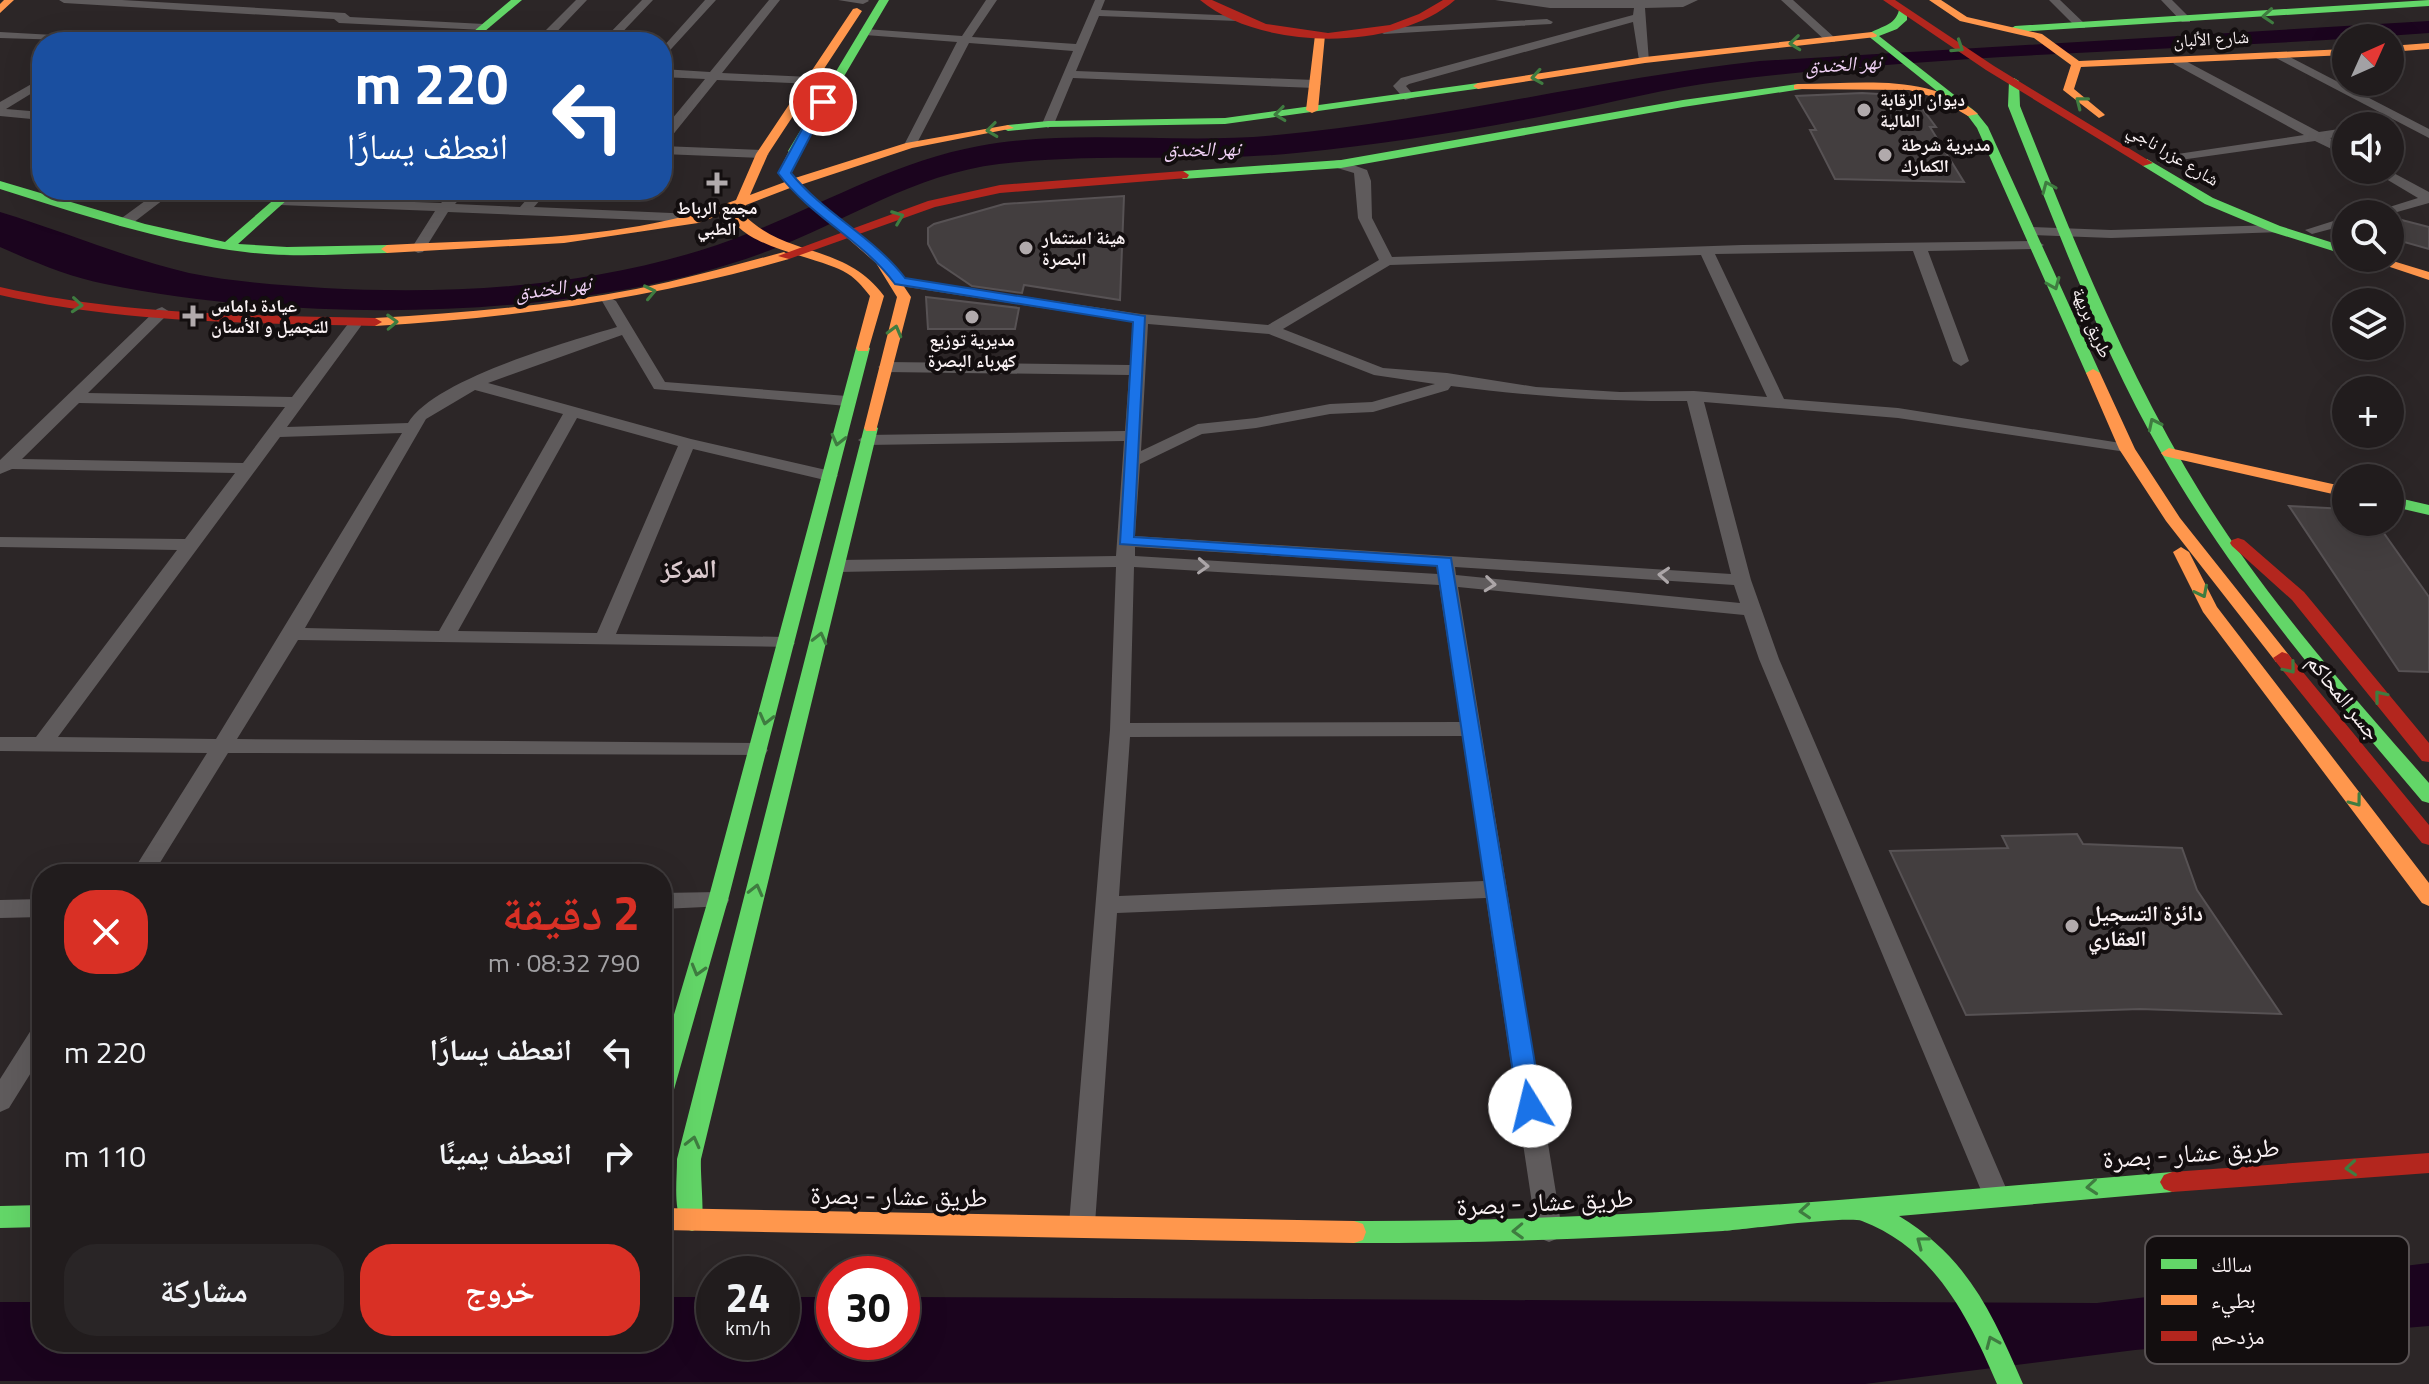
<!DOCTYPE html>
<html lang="ar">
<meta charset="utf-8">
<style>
:root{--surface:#211c1d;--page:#292526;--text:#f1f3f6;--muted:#a2a1a4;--line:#3e3a3b;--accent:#d93025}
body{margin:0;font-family:"Titillium Web","Noto Naskh Arabic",sans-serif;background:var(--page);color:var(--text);direction:rtl;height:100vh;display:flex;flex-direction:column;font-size:30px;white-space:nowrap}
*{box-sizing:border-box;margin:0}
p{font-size:26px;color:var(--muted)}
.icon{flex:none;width:44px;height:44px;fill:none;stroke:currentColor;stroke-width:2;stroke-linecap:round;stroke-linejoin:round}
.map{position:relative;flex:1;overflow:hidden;direction:ltr}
.panel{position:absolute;left:32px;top:864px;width:640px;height:488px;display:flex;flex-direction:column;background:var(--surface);border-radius:32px;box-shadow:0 8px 32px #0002,0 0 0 2px var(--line);direction:rtl}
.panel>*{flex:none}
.top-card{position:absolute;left:32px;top:32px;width:640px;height:168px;border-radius:32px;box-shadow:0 8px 32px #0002,0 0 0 2px var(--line);direction:rtl;background:#1a4fa0;color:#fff;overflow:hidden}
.needle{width:52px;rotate:45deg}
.buttons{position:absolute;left:2332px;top:24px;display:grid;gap:16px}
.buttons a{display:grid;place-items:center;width:72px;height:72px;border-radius:50%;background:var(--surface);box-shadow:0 8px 32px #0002,0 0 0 2px var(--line);font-size:40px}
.speed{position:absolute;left:696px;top:1256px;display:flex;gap:16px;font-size:40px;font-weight:700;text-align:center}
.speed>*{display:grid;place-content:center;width:104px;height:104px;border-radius:50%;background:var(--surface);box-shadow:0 8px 32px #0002,0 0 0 2px var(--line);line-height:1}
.speed small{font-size:20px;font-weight:400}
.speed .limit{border:12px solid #d22;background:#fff;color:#111}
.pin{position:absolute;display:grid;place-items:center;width:68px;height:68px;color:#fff;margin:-34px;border:4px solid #fff;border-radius:50%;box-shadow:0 2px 8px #0007}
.me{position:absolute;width:88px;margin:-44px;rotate:351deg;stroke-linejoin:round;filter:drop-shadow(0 0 6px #0008)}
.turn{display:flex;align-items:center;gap:28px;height:168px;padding:0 32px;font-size:36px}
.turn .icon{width:104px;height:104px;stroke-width:2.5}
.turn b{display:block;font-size:56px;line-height:68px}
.round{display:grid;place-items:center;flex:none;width:84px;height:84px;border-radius:32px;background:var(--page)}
.headline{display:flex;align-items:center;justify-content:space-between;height:136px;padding:0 32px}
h1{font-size:48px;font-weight:700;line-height:60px;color:var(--accent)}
.primary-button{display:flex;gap:16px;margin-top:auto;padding:16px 32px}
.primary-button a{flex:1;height:92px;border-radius:32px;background:var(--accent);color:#fff;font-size:32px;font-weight:700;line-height:92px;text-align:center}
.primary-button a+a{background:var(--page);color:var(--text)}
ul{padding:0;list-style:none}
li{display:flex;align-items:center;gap:24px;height:104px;padding:0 32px}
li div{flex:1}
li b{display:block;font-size:30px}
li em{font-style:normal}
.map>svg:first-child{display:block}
.water{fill:#1b041e}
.building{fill:#433e3f;stroke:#575254;stroke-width:2}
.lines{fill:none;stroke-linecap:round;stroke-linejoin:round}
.street{fill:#5f5b5c;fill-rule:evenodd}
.fast{fill:#63d668;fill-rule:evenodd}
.slow{fill:#ff974d;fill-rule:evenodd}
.jam{fill:#b3261e;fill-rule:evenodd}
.oneway{stroke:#3f7c40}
.oneway2{stroke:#aca6a8}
.route{fill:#1a73e8;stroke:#114b97;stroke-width:2}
.poi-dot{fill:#b1aaac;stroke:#130e0f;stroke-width:3}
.labels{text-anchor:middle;stroke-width:8;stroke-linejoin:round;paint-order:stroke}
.far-street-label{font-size:18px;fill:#f9f1f3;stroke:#130e0f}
.far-poi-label{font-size:18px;font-weight:bold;fill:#f9f1f3;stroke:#130e0f;text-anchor:start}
.far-water-label{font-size:20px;font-style:italic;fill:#f1d2f6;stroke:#130e0f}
.street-label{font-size:22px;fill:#f9f1f3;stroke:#130e0f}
.poi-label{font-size:22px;font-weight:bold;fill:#f9f1f3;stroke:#130e0f;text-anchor:start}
.quarter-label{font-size:26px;font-weight:bold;fill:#dac9cd;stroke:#130e0f}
.near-street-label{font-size:26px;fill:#f9f1f3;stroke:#130e0f}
.key{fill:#130e0f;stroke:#585253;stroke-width:2}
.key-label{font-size:22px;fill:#f9f1f3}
</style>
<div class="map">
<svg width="2429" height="1384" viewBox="0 0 2429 1384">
<rect width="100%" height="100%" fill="#2c2627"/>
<path class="water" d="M2429 21V33C2196 51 1958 52 1724 81 1667 88 1611 103 1554 114 1469 131 1383 144 1296 153 1197 163 1098 152 999 164 915 174 846 221 768 251 579 322 302 324 105 284 69 277 34 262 0 247V212C63 231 125 258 189 273 233 282 280 285 324 288 455 295 592 287 717 245 806 215 886 163 979 146 1077 128 1178 145 1277 135 1439 120 1598 79 1760 61Z
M2429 1263V1326L2135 1350 1865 1384 0 1381V1302H42V1342H662V1297H714V1342H782V1297H834V1342H902V1297L2097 1303Z"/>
<path class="building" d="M1862 93 1913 96 1936 127H1930L1964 182 1835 179 1810 130H1816L1796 96Z
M1124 196 1120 300 1024 285 1022 293 972 286 938 263 928 244V228L934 224 1004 204Z
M2390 217 2429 227V249L2390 238Z
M926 297 1019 308 1015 329H928Z
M2289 506 2346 509V522H2376L2429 597V672L2399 671Z
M2077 834 2083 844 2182 848 2197 890 2281 1014 2140 1009 1966 1015 1890 851 2008 848 2002 836Z"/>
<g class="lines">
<path class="street" d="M59 0H122L345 13 350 17 484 24 490 27 484 30 339 23 334 19 64 3Z
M576 0H587L547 42H534Z
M642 0H653L613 42H601Z
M705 0H716L662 59V48Z
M769 0H780L722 73 810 77 816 81 814 84 717 80 667 142 662 143V131L705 79 662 77V69L710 72Z
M838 0H868L869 1 863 4Z
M986 0H997L972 37 1076 44 1095 0H1105L1101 10 1242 16 1244 18 1238 21 1099 16 1076 71 1315 80 1321 84 1315 88 1073 78 1054 124 1048 128 1042 124 1073 51 969 43 916 145 905 148 904 145 957 42 865 35 859 32 865 29 962 36Z
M1495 0H1698L1683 7 1645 8 1649 62 1639 60 1633 22 1409 84 1406 86 1415 97 1405 100 1393 86 1401 78 1633 15 1634 8H1550Z
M1781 0H1793L1835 38V42H1827Z
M2049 0H2060L2085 24V28H2077Z
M2161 0H2172L2190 18V22H2182Z
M1547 19 1553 22 1551 24 1384 34 1378 31 1384 28Z
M0 32 125 39 131 42 0 38Z
M2276 54H2284L2429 129V138L2276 58Z
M2178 57 2319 132 2346 128V136L2330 138 2346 147V156L2315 141 2159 163 2157 160 2164 156 2304 135 2174 64 2172 61Z
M42 78V87L6 109 42 112V120L0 116V102Z
M662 146 762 150 769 154 762 158 662 154Z
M1339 160 1367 170 1371 181 1372 218 1392 257 1742 245 2037 241 2044 245 2037 249 1928 251 1969 361 1961 366 1953 361 1913 251 1715 254 1784 399 1898 408 2127 444 2135 449 2133 453 1898 418 1704 402 1751 580 1779 659 2009 1195 2005 1203 1996 1207 1987 1203 1983 1195 1759 659 1744 615 1458 587 1562 1230 1559 1238 1549 1242 1539 1238 1536 1230 1486 898 1117 913 1095 1224 1092 1232 1082 1236 1072 1232 1069 1224 1110 730 1116 567 838 572 829 566 838 560 1116 556 1124 441 866 445 858 440 866 435 1125 431 1129 375 886 372 878 367 886 362 1130 365 1133 322 900 286 893 282 900 278 1141 314 1268 325 1379 260 1358 218 1354 173 1334 167V161ZM1701 255 1767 397 1694 391 1620 392 1536 387 1447 373 1383 368 1283 329 1390 265ZM1148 324 1269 334 1374 375 1435 384 1372 402 1330 404 1256 418 1198 424 1141 451ZM1451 386C1530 396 1607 402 1687 401L1731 574 1135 536 1140 464 1202 434 1256 428 1330 414 1373 412 1448 390ZM1135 547 1437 566 1438 574 1135 556ZM1134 567 1439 585 1460 722 1130 723ZM1455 567 1734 585 1740 603 1456 575ZM1462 736 1484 881 1119 896 1130 737Z
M2371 170H2388L2429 192V203L2390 214H2367L2418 198Z
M50 190H66L52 201H42V195Z
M160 190H176L129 226H119V220Z
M454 190H468L455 204 520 207 535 190H549L534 207 694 214 701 218 694 222 448 212 423 252 418 253 411 249 435 211 280 205 273 201 280 197 441 203Z
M2346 217V225L2312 234 2305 230Z
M2276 225 2283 229 2281 232 2111 238 2031 235 2024 231 2031 227 2111 230Z
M609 297 616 301 665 382 847 396 855 401 847 406 654 389 622 335 488 383 691 439 835 472 838 476 829 481 693 449 616 634 785 637 795 643 792 647 298 640 237 739 758 743 768 750 765 755 228 753 153 874H131L207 753 0 751V737H36L177 550 0 547V537L185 539 235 473 12 469 0 474V460L157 309 162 307 170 312 88 393 292 397 351 320H361V326L287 427 408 423C434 379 567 342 617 327L602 301ZM475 390 563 414 439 631 305 628 426 419ZM79 403 285 407 243 463 22 459ZM577 418 678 446 597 633 458 631ZM402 433 216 739 58 737 280 437Z
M718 892 726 894 729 900 726 906 662 909V893Z
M42 899V917L0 918V900Z
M42 1024V1055L9 1108 0 1112V1079L33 1027Z"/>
<path class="fast" d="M511 0H522L472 42H461Z
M879 0H889L800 151 790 153 788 151Z
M2429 0V6L2015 32 2010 29 2015 26Z
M1899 10H1907V20L1897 29 1879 36 1976 112 1988 127 2100 373 2098 376H2088L2086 373 1977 128 1968 116 1867 35C1879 26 1895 27 1899 10Z
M2014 78 2019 81 2020 106C2073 240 2127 374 2203 497 2267 600 2349 692 2429 783V803L2422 801C2329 691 2235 581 2163 456 2104 354 2063 243 2019 134L2008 106 2009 81Z
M1478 83 1482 84V88L1225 124 1048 127 1008 131 1002 128 1008 125 1048 121 1225 118Z
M1798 84 1802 85V89L1683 107 1341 168 1183 179 1177 175 1183 171 1341 160 1683 100Z
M2147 159 2213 198 2280 226 2346 247V255L2272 232 2205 204 2143 166 2141 163Z
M0 181 145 224 225 242 285 190H298L238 244 287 247 387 245 393 249 387 253C340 254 292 258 245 252 162 242 80 214 0 189Z
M863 344 870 348 728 900 673 1093 670 1100 662 1102V1055L708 900 856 348Z
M871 424 878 428 701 1159C700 1174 705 1218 701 1228L692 1231 683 1228C673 1206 677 1182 677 1159L864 428Z
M2390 496 2429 505V515L2390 506Z
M2172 1172 2180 1175 2184 1182 2180 1189 2172 1192 1899 1216C1968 1258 1992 1313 2023 1384H1997C1969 1318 1934 1248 1862 1221 1847 1216 1747 1229 1723 1231 1600 1239 1477 1243 1354 1243L1345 1240 1342 1232 1345 1224 1354 1221C1628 1222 1899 1195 2172 1172Z
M42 1205V1227L0 1228V1206Z"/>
<path class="slow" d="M4 0H14L0 13V4Z
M1929 0H1941L1967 17 2042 34 2079 61 2346 49V55L2081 67 2074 89 2103 113 2105 115 2099 118 2063 90 2071 65 2034 38 1960 21Z
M857 8 862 11 768 154 750 195 785 182 778 173 790 149 800 151 790 173 795 178 906 143 1008 125 1014 128 912 148 800 185 885 258 911 297 876 431H866L864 428 897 297 876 263 790 188 746 205 742 213C786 259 844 242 884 296L868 351H858L856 348 870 296C862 286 855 277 843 271 818 257 732 245 731 211L698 223 564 243 387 253 381 249 387 245C501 239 629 241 736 200L756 154 853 9Z
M1320 32 1325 35 1318 110 1312 113 1306 110 1315 35Z
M1872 32 1877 35 1876 37 1645 63 1478 89 1473 86 1478 83 1645 57Z
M2429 43V49L2390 52V46Z
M1798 84C1857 84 1930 72 1978 114L1968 116 1937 98 1909 90 1794 89V85Z
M784 252 790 256 789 259C653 298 516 318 375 326L368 322 375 318C462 313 550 306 636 289 686 279 735 265 784 252Z
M2363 258H2383L2429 272V280Z
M2093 369 2100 373 2135 449 2180 518 2288 654 2291 658 2288 662H2276L2166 521 2119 449 2086 373Z
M2169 448 2346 487V497L2164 456 2161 453Z
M2181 547 2189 552 2217 607 2429 883V906L2422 903 2203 612 2173 552Z
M662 1208 1354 1221 1363 1224 1366 1232 1363 1240 1354 1243 662 1230Z"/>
<path class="jam" d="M1200 0H1212L1266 24 1328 33 1390 25 1419 14 1443 0H1455C1395 52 1261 51 1200 0Z
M1883 0H1895L1994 66 2153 163 2143 166 1986 70Z
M1183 171 1189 175 1187 178 1000 193 935 207 789 259 778 256 928 201 1000 185Z
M0 287C122 315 250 315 375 318L382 322 375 326C250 323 122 323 0 295Z
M2238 538 2244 540 2304 592 2429 743V762L2422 761 2292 600 2232 546 2230 543 2232 540Z
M2282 652 2288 654 2429 825V845L2422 843 2276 662 2273 658Z
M2429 1153V1173L2172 1192 2164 1189 2160 1182 2164 1175 2172 1172Z"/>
</g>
<defs><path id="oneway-chevron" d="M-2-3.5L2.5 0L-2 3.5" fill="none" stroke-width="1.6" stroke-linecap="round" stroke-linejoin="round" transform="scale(2)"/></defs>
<g class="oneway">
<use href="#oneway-chevron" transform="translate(2268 16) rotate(176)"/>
<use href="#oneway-chevron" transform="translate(1795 43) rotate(174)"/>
<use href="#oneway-chevron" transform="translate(1958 47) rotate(33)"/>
<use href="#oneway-chevron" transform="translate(1537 77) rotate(171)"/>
<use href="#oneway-chevron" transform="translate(2081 102) rotate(-142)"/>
<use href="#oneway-chevron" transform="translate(1280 114) rotate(173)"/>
<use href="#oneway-chevron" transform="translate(992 130) rotate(173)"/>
<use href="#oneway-chevron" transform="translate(2048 187) rotate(-113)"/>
<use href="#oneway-chevron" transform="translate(898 217) rotate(-21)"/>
<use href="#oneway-chevron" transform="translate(2054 284) rotate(67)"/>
<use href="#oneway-chevron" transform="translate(650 292) rotate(-12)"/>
<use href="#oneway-chevron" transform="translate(77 305) rotate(5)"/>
<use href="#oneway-chevron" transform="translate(392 322) rotate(-2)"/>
<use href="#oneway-chevron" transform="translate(895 331) rotate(-75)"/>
<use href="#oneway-chevron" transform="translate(2154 424) rotate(-116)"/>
<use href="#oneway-chevron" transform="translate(838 440) rotate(104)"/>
<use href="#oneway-chevron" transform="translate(2202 592) rotate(63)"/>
<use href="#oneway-chevron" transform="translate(820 638) rotate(-76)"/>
<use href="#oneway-chevron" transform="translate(2290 668) rotate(51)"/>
<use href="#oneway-chevron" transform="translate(2380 696) rotate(-129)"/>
<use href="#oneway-chevron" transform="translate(766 719) rotate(104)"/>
<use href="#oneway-chevron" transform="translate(2356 801) rotate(53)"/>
<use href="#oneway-chevron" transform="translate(756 890) rotate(-76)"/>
<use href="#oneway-chevron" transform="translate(698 970) rotate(106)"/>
<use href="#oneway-chevron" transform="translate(693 1142) rotate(-76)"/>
<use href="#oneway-chevron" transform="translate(2351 1168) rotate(176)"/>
<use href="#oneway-chevron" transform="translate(2092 1187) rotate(175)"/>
<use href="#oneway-chevron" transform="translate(1805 1211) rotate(176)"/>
<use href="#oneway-chevron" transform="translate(1518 1231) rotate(178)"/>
<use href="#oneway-chevron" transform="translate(1922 1242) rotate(-143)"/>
<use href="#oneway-chevron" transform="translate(1992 1342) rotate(-113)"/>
</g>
<g class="oneway2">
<use href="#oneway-chevron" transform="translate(1203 566) rotate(3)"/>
<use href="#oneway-chevron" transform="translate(1664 575) rotate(-176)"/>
<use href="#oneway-chevron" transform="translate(1490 584) rotate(6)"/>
</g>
<path class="route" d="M823 99 828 102 791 173C824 214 874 237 905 278L1145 316 1134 537 1451 558 1542 1106 1538 1113 1530 1115 1522 1113 1518 1106 1437 566 1120 544 1133 322 895 284C864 241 811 217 778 173L817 102Z"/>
<g class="poi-dot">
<circle cx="1864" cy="110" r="8"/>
<circle cx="1885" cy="155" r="8"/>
<path d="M713 171h8v8h8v8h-8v8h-8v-8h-8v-8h8z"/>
<circle cx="1026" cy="248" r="8"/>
<path d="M189 304h8v8h8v8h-8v8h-8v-8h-8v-8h8z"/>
<circle cx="972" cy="317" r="8"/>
<circle cx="2072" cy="926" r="8"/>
</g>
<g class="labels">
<g class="far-street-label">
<text transform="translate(2211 39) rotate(-3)" y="6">شارع الألبان</text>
<text transform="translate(2173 155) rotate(31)" y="6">شارع عزرا ناجي</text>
<text transform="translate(2092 323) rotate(67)" y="6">طريق بريهة</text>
</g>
<g class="far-poi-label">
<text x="1880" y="106">ديوان الرقابة<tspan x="1880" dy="21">المالية</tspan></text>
<text x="1901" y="151">مديرية شرطة<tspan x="1901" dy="21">الكمارك</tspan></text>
<text x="717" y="214" text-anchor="middle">مجمع الرباط<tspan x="717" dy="21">الطبي</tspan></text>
<text x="1042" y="244">هيئة استثمار<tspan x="1042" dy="21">البصرة</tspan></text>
<text x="211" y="312">عيادة داماس<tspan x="211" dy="21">للتجميل و الأسنان</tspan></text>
<text x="972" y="346" text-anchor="middle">مديرية توزيع<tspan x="972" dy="21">كهرباء البصرة</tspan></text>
</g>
<g class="far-water-label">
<text transform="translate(1843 64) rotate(-4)" y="7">نهر الخندق</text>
<text transform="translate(1202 149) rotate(-1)" y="7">نهر الخندق</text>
<text transform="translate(553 288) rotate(-8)" y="7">نهر الخندق</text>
</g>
<g class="street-label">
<text transform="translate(2344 697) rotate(51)" y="8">جسر المحاكم</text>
</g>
<g class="poi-label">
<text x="2088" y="921">دائرة التسجيل<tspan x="2088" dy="25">العقاري</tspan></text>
</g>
<g class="quarter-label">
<text x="689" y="578">المركز</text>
</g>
<g class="near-street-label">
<text transform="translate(2191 1153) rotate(-4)" y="9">طريق عشار - بصرة</text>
<text transform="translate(899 1196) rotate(1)" y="9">طريق عشار - بصرة</text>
<text transform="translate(1545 1202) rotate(-3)" y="9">طريق عشار - بصرة</text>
</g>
</g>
<rect x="2145" y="1236" width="264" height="128" rx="12" class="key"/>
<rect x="2161" y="1259" width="36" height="10" fill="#63d668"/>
<rect x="2161" y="1295" width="36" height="10" fill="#ff974d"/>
<rect x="2161" y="1331" width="36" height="10" fill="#b3261e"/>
<g class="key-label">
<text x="2211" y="1272">سالك</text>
<text x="2211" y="1308">بطيء</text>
<text x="2211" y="1344">مزدحم</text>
</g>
</svg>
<div class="buttons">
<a><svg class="needle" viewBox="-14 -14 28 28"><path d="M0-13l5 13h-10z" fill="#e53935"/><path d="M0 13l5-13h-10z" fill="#a2a1a4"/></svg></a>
<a><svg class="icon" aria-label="sound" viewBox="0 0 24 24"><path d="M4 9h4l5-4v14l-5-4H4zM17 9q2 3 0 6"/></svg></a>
<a><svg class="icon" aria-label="search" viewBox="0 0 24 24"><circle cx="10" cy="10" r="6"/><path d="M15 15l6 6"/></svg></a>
<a><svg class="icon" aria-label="layers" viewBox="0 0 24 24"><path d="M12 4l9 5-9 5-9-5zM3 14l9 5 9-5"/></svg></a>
<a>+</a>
<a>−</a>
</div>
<div class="speed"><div>24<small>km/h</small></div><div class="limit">30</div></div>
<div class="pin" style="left:823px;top:102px;background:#d93025"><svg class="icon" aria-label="arrive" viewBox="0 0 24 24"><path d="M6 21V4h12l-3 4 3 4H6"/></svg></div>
<svg class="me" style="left:1530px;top:1106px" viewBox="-20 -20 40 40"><circle r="19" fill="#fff"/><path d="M0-13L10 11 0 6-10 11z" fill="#1a73e8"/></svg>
<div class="top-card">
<div class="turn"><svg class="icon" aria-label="left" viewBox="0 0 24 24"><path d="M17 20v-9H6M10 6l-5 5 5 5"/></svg><div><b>220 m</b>انعطف يسارًا</div></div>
</div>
<section class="panel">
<div class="headline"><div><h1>2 دقيقة</h1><p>790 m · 08:32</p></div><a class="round" style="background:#d93025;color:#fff"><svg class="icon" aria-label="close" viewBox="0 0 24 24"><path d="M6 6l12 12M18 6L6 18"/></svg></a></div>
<ul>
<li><svg class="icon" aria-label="left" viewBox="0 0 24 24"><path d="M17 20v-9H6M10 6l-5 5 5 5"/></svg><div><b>انعطف يسارًا</b></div><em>220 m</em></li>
<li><svg class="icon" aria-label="right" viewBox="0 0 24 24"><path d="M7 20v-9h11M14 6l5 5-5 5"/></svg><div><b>انعطف يمينًا</b></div><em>110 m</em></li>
</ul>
<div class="primary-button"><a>خروج</a><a>مشاركة</a></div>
</section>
</div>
